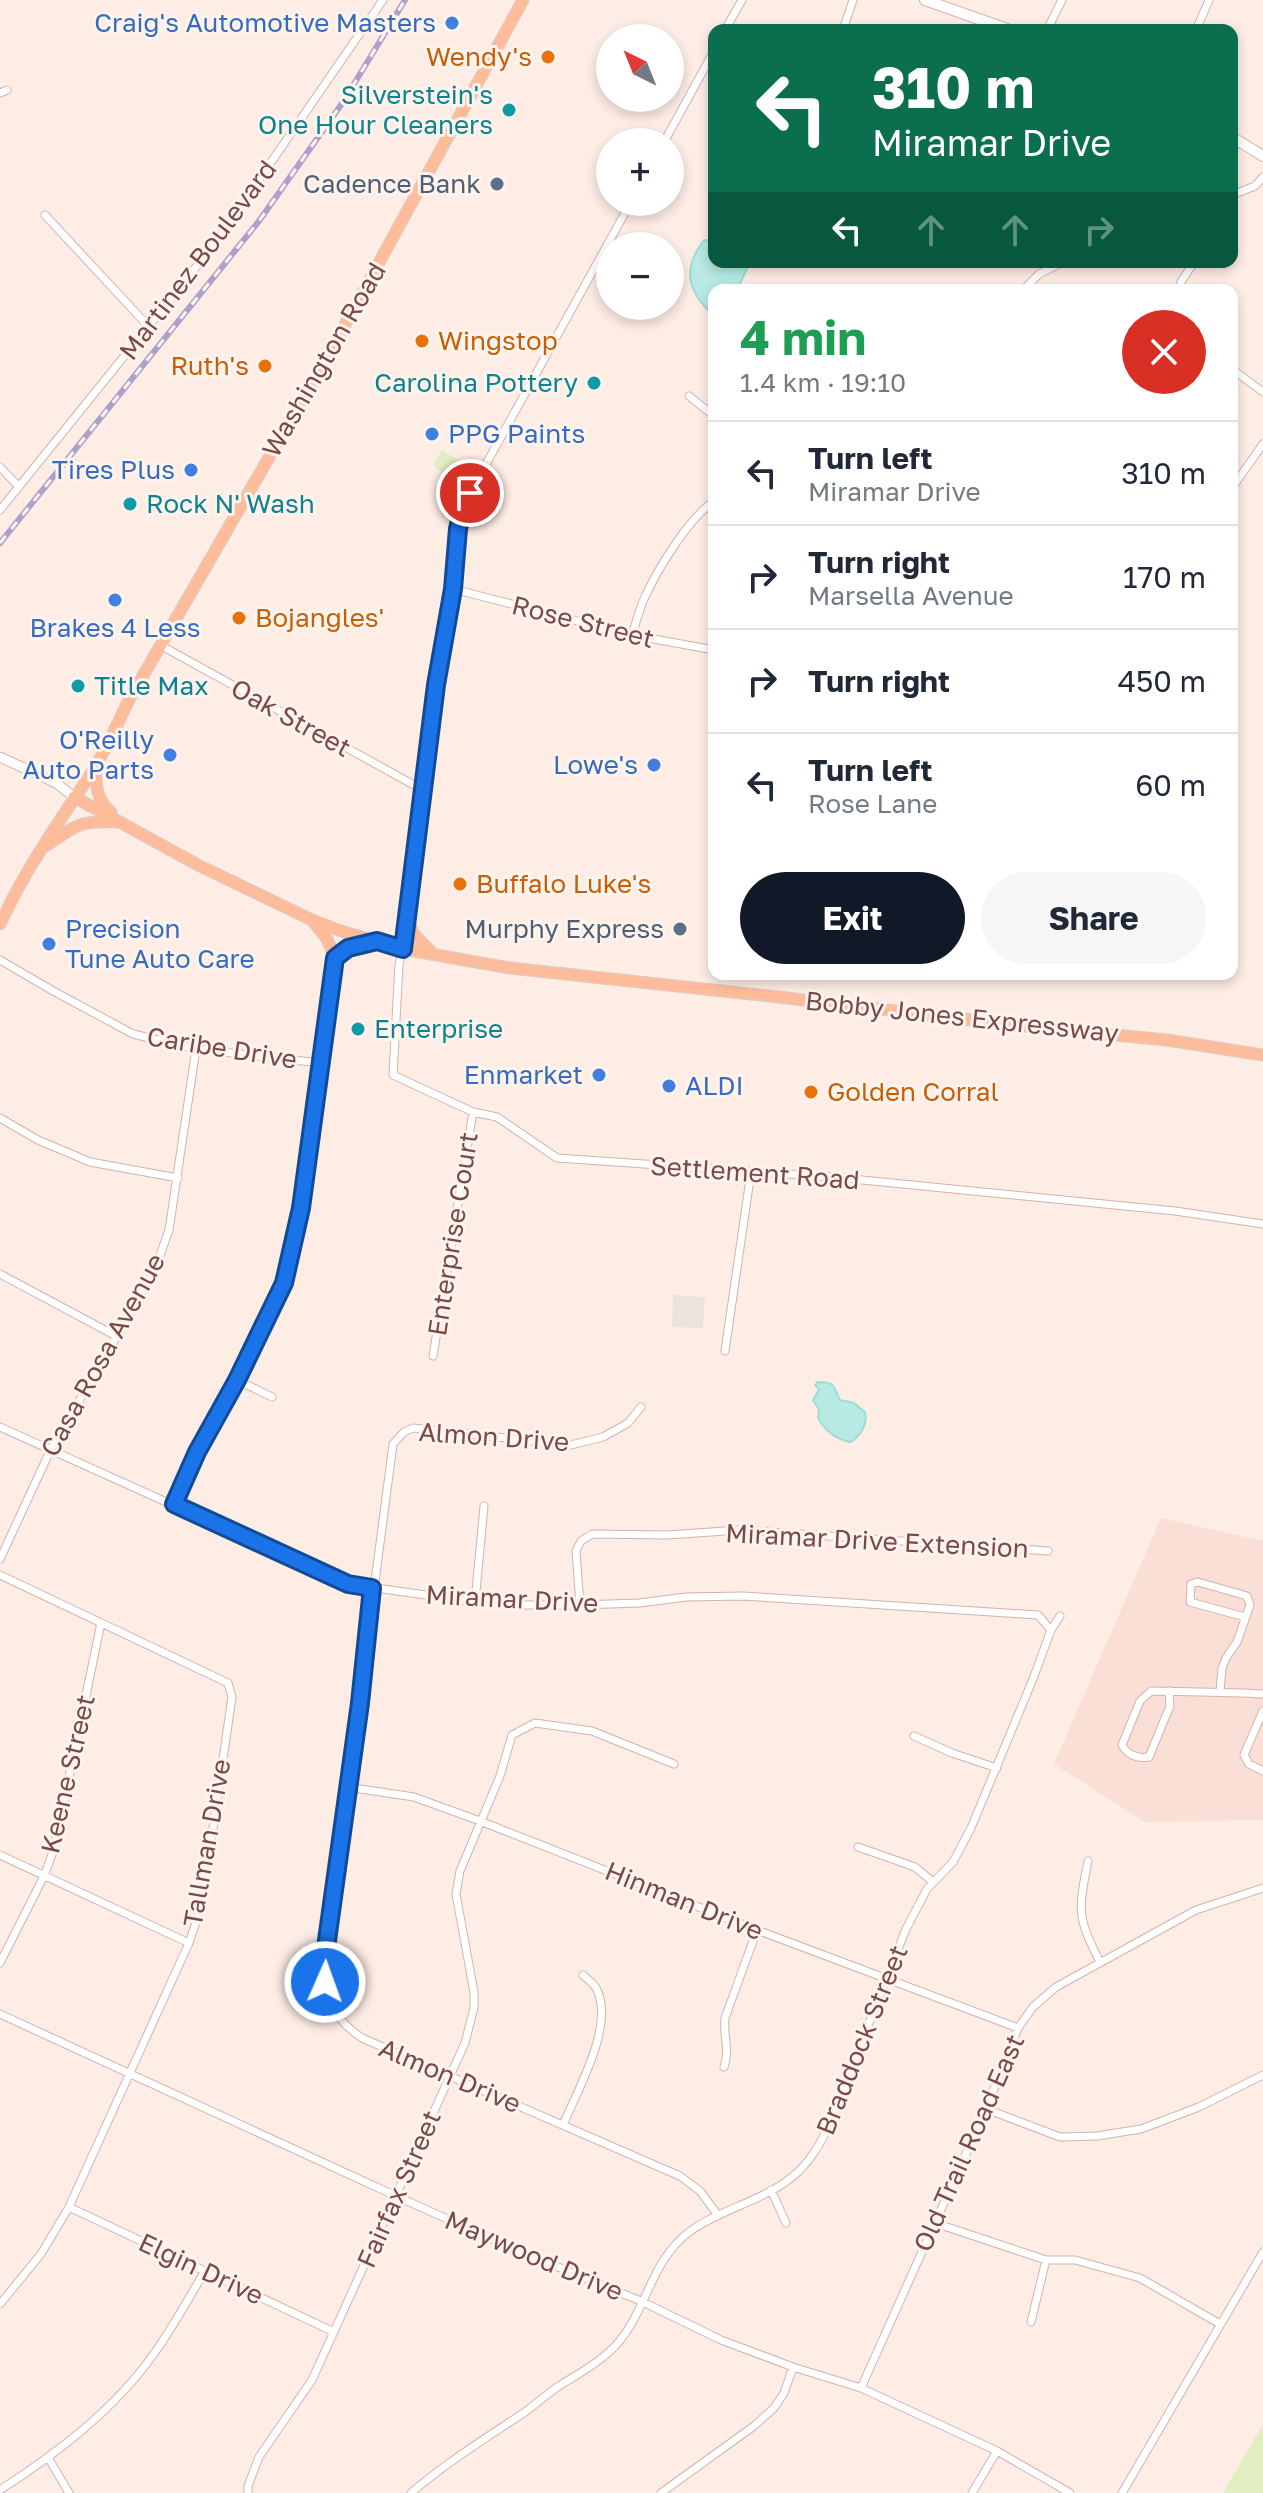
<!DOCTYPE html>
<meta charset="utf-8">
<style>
:root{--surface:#fff;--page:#f6f6f7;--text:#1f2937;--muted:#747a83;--line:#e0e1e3;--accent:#111827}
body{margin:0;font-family:"Golos Text",sans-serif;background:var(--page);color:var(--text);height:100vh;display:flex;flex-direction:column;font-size:30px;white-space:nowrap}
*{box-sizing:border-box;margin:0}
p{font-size:26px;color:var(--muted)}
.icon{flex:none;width:44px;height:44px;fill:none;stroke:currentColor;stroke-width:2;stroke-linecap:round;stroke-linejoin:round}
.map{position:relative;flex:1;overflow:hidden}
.side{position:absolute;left:708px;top:284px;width:530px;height:696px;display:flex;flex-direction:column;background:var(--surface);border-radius:16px;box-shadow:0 4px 12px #0003}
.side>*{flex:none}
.top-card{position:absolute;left:708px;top:24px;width:530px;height:244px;border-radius:16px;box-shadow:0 4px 12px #0003;background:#0b6e4f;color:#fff;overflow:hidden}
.needle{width:52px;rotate:317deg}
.buttons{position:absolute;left:596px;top:24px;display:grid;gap:16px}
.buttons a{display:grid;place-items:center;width:88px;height:88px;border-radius:50%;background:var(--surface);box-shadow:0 4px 12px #0003;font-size:40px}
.pin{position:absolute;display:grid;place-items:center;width:68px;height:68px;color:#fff;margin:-34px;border:4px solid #fff;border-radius:50%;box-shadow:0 2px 8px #0007}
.me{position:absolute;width:88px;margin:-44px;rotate:2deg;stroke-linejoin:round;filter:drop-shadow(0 0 6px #0008)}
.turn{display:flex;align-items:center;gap:28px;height:168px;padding:0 32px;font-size:36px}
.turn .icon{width:104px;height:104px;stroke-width:2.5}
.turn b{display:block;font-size:56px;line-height:68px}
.lanes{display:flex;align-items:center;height:76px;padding:0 32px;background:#0003;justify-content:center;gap:40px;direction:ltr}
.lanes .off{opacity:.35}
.round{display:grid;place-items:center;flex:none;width:84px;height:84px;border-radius:42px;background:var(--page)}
.overview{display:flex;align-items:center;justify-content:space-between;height:136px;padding:0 32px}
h1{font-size:48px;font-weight:700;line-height:60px;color:#1e9e55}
.primary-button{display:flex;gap:16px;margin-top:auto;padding:16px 32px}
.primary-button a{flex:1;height:92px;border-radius:48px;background:var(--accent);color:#fff;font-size:32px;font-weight:700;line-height:92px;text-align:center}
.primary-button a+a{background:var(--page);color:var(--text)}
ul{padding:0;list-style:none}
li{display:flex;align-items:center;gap:24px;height:104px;padding:0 32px;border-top:2px solid var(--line)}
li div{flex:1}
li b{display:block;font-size:30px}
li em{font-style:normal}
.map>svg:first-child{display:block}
.residential{fill:#f9dfd5}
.industrial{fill:#eee2df}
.green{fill:#e0eec1}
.water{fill:#b7eae3;stroke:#9cddd4;stroke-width:2}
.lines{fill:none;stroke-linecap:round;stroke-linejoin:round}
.minor-casing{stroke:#d4b2ac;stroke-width:9}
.tertiary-casing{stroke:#d4b2ac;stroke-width:11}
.secondary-casing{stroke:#dab2ab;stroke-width:12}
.primary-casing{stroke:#dacccb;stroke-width:13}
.minor{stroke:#fff;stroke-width:7}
.tertiary{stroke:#fff;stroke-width:9}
.secondary{stroke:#fff;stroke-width:10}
.primary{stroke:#ffbc9b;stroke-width:11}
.rail-casing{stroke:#aba1ca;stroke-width:6}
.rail{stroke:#fff3ed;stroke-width:3;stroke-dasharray:9;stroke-linecap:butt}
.route-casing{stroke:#114b97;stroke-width:20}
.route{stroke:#1a73e8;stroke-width:14}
.shop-dot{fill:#3f7fe0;stroke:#fff3ed;stroke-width:3}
.food-dot{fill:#e8710a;stroke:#fff3ed;stroke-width:3}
.culture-dot{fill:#0f9aa8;stroke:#fff3ed;stroke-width:3}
.service-dot{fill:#5c6f8a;stroke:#fff3ed;stroke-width:3}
.labels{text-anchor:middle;stroke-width:6;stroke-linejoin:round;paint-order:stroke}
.shop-label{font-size:26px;fill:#366cbe;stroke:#fff3ed;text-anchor:end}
.food-label{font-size:26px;fill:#c56008;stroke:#fff3ed;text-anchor:start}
.culture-label{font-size:26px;fill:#0d838f;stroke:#fff3ed;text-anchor:start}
.service-label{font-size:26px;fill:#4e5e75;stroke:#fff3ed;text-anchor:end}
.street-label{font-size:26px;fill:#7a4a47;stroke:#fff3ed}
</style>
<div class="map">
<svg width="1263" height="2493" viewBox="0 0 1263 2493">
<rect width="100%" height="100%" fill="#feede5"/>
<path class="residential" d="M1161 1518 1263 1541V1820L1145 1822 1054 1764Z"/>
<path class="industrial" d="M673 1295 705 1297 703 1328 672 1327Z"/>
<path class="green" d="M442 450 472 469 462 487 433 465Z
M1263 2424V2493H1223Z"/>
<path class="water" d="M704 240 714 241V262H750L737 290H714L713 315C687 291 682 268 704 240Z
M818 1382C837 1382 833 1387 840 1400L854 1403 865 1412C868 1424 861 1435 851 1442 836 1440 825 1430 818 1418L819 1409 813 1401 819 1389 815 1385Z"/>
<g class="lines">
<defs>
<path id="minor" d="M725 30 742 0
M843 30 853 0
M1047 30 1062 0
M1196 30 1209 0
M0 93 7 90
M664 142 714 51
M1232 195 1255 186 1263 177
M631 202 470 493 460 516 458 529 453 589 436 685 407 923 399 965 393 1075 473 1112 497 1117 557 1158 832 1177 1175 1211 1263 1224
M45 215 149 327
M1023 290 1039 274 1063 262
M1179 290 1181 282 1194 262
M1232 369 1263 392
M689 396 714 416
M0 467 19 487
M1232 488 1263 444
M0 510 214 245 383 0
M453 589 632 635 714 650
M632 635C636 623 639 610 644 599 657 570 688 519 714 501
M160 645 423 790
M0 960 55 992 133 1034 196 1049 320 1063
M0 1118 38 1140 90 1162 178 1178
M0 1274 118 1337
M725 1351 751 1172
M433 1356 473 1112
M237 1380 272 1397
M641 1407 628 1423 603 1437 571 1445 413 1428 404 1432 393 1444 324 1972C328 2003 335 2020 362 2038L680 2176 700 2191 717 2214
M0 1427 348 1584 475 1602 527 1605H580L639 1603 686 1597 743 1596 1038 1615 1051 1630
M174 1504 197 1452 237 1380 284 1283 301 1208 335 958
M0 1559 50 1451 154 1272 169 1230 196 1049
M0 1575 228 1683 232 1697 202 1904 189 1943 69 2207 41 2254 0 2304
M475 1602 484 1506
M580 1605 576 1551 581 1541 592 1534 667 1535 740 1530 1048 1551
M1169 1691 1170 1706 1149 1757C1138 1759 1127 1755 1122 1745L1140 1701 1151 1691C1188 1692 1226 1692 1263 1694
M1220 1692 1222 1668 1226 1658 1237 1642 1250 1605 1247 1596 1198 1582 1191 1584 1190 1602 1245 1617
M1263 1711 1244 1755 1249 1764 1263 1771
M914 1736 952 1753 997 1768
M347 1787 414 1797 480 1821 757 1930 1018 2028
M858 1847 915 1867 933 1882
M0 1855 189 1943
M1088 1861C1078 1911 1077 1917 1100 1962
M0 1963 44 1876 54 1849 101 1623
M0 2014 396 2196 512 2248 643 2302 721 2340 793 2367 861 2388 997 2451 1070 2493
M724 2067C730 2050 723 2035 725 2018L757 1930
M986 2109 1060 2137 1097 2136 1141 2129 1199 2107 1263 2075
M563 2125C577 2091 616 2024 596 1988 593 1983 587 1979 583 1975
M771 2190 786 2223
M69 2207 334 2332
M935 2223 1046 2260H1075L1140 2278 1220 2324
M1031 2322 1046 2260
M861 2388 986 2109 1018 2028 1033 2007 1056 1987 1196 1910 1263 1888
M49 2459 69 2493
M0 2490C56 2454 113 2411 153 2355 172 2329 188 2299 205 2271
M248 2493V2486L259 2457 312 2380 465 2043 474 2008V1992L456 1894 460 1871 500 1776 512 1735 535 1723 592 1731 674 1764
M411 2493C447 2462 486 2438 525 2412 536 2404 547 2394 559 2386 576 2375 594 2366 609 2352 647 2318 647 2264 689 2232 723 2207 770 2200 800 2170 812 2158 819 2145 827 2130L906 1929 927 1889 953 1862 971 1828 1033 1679 1051 1630 1060 1616
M661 2493 754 2426 774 2408 784 2393 793 2367
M972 2493 997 2451
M1122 2493 1263 2252"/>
<path id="tertiary" d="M0 757 56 783 74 797"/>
<path id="secondary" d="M925 0 1010 30
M1232 137 1263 156"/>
<path id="primary" d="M96 770C95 786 98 802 111 812
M74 797 198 865 312 920 341 931 403 949 510 968 787 998 1031 1027 1167 1040 1263 1055
M47 845C78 824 81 820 119 822
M408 917 413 933 433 954
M312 920 327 939 335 958 348 948 376 941
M0 924C24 872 57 824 89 777 105 753 116 726 129 700L331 350 523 0"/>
</defs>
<use href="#minor" class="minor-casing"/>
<use href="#tertiary" class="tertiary-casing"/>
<use href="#secondary" class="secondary-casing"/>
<use href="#primary" class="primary-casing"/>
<use href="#minor" class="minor"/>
<use href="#tertiary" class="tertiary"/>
<use href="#secondary" class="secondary"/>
<use href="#primary" class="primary"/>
<defs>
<path id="rail" d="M0 543 259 221 343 102 405 0"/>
</defs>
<use href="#rail" class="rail-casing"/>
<use href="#rail" class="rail"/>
</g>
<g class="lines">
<defs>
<path id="route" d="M325 1982 324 1962 360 1703 372 1588 348 1584 174 1504 197 1452 237 1380 284 1283 301 1208 335 958 348 948 377 941 403 949 436 685 453 589 458 529 464 505 470 493"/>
</defs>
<use href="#route" class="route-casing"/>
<use href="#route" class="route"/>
</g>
<g class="shop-dot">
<circle cx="452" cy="23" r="8"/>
<circle cx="432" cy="434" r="8"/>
<circle cx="191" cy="470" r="8"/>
<circle cx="115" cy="600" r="8"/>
<circle cx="170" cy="755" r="8"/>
<circle cx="654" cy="765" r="8"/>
<circle cx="49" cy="944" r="8"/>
<circle cx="599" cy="1075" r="8"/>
<circle cx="669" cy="1086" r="8"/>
</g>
<g class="food-dot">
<circle cx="548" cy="57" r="8"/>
<circle cx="422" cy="341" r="8"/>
<circle cx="265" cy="366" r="8"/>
<circle cx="239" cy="618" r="8"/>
<circle cx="460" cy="884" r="8"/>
<circle cx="811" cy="1092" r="8"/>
</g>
<g class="culture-dot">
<circle cx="509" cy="110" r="8"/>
<circle cx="594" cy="383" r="8"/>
<circle cx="130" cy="504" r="8"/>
<circle cx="78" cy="686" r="8"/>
<circle cx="358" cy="1029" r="8"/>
</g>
<g class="service-dot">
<circle cx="497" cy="184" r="8"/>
<circle cx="680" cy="929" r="8"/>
</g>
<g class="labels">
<g class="shop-label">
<text x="436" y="32">Craig's Automotive Masters</text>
<text x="448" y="443" text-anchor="start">PPG Paints</text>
<text x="175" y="479">Tires Plus</text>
<text x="115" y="637" text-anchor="middle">Brakes 4 Less</text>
<text x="154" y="749">O'Reilly<tspan x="154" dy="30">Auto Parts</tspan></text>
<text x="638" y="774">Lowe's</text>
<text x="65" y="938" text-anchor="start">Precision<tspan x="65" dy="30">Tune Auto Care</tspan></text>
<text x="583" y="1084">Enmarket</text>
<text x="685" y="1095" text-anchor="start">ALDI</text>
</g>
<g class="food-label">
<text x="532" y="66" text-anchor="end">Wendy's</text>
<text x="438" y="350">Wingstop</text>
<text x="249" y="375" text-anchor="end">Ruth's</text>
<text x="255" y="627">Bojangles'</text>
<text x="476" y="893">Buffalo Luke's</text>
<text x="827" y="1101">Golden Corral</text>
</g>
<g class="culture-label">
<text x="493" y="104" text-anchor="end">Silverstein's<tspan x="493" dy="30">One Hour Cleaners</tspan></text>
<text x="578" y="392" text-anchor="end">Carolina Pottery</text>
<text x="146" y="513">Rock N' Wash</text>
<text x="94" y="695">Title Max</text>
<text x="374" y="1038">Enterprise</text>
</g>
<g class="service-label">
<text x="481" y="193">Cadence Bank</text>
<text x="664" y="938">Murphy Express</text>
</g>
<g class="street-label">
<text transform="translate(198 260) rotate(-53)" y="9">Martinez Boulevard</text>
<text transform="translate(324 360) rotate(-60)" y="9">Washington Road</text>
<text transform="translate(583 622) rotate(14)" y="9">Rose Street</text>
<text transform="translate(291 718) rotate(29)" y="9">Oak Street</text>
<text transform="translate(962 1017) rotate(6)" y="9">Bobby Jones Expressway</text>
<text transform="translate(222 1048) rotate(9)" y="9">Caribe Drive</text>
<text transform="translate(755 1173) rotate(4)" y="9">Settlement Road</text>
<text transform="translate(453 1234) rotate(-81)" y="9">Enterprise Court</text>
<text transform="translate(103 1355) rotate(-61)" y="9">Casa Rosa Avenue</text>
<text transform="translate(494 1437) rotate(4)" y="9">Almon Drive</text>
<text transform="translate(877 1541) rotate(3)" y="9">Miramar Drive Extension</text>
<text transform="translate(512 1599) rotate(3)" y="9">Miramar Drive</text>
<text transform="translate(68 1774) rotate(-77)" y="9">Keene Street</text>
<text transform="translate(207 1843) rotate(-80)" y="9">Tallman Drive</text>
<text transform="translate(684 1901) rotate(22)" y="9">Hinman Drive</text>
<text transform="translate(862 2040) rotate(-68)" y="9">Braddock Street</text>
<text transform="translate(450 2076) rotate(23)" y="9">Almon Drive</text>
<text transform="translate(969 2143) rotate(-66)" y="9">Old Trail Road East</text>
<text transform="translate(399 2189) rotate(-66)" y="9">Fairfax Street</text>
<text transform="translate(534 2256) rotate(23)" y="9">Maywood Drive</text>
<text transform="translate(201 2269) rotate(25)" y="9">Elgin Drive</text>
</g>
</g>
</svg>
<div class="buttons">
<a><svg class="needle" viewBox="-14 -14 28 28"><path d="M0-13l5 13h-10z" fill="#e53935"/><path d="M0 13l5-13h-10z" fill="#747a83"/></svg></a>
<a>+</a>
<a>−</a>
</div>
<div class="pin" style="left:470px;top:493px;background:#d93025"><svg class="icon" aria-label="arrive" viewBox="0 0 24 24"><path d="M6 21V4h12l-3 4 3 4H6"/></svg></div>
<svg class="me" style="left:325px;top:1982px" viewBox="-20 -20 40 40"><circle r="17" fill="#1a73e8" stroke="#fff" stroke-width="3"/><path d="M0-11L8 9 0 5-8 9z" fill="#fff"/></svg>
<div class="top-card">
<div class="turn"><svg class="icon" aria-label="left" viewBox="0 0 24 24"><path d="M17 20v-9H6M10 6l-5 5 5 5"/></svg><div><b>310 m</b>Miramar Drive</div></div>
<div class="lanes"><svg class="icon" aria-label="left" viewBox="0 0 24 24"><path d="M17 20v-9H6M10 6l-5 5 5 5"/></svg><svg class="icon off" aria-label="ahead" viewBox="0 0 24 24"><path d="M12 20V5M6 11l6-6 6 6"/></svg><svg class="icon off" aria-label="ahead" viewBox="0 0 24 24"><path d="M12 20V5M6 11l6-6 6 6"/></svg><svg class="icon off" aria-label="right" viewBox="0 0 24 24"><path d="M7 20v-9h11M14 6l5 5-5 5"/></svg></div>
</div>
<section class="side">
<div class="overview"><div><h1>4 min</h1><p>1.4 km · 19:10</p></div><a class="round" style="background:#d93025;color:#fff"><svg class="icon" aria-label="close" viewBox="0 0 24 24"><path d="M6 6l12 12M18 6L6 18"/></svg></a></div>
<ul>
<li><svg class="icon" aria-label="left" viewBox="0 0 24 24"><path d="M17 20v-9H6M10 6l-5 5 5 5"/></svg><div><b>Turn left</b><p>Miramar Drive</p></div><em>310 m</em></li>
<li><svg class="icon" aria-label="right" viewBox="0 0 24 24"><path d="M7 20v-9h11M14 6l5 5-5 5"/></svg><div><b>Turn right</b><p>Marsella Avenue</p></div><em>170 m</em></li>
<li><svg class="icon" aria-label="right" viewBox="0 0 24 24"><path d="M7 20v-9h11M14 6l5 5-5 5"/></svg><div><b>Turn right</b></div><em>450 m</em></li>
<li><svg class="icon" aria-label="left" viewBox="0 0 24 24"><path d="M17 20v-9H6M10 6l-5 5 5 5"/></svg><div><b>Turn left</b><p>Rose Lane</p></div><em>60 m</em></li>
</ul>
<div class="primary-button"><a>Exit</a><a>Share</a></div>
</section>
</div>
